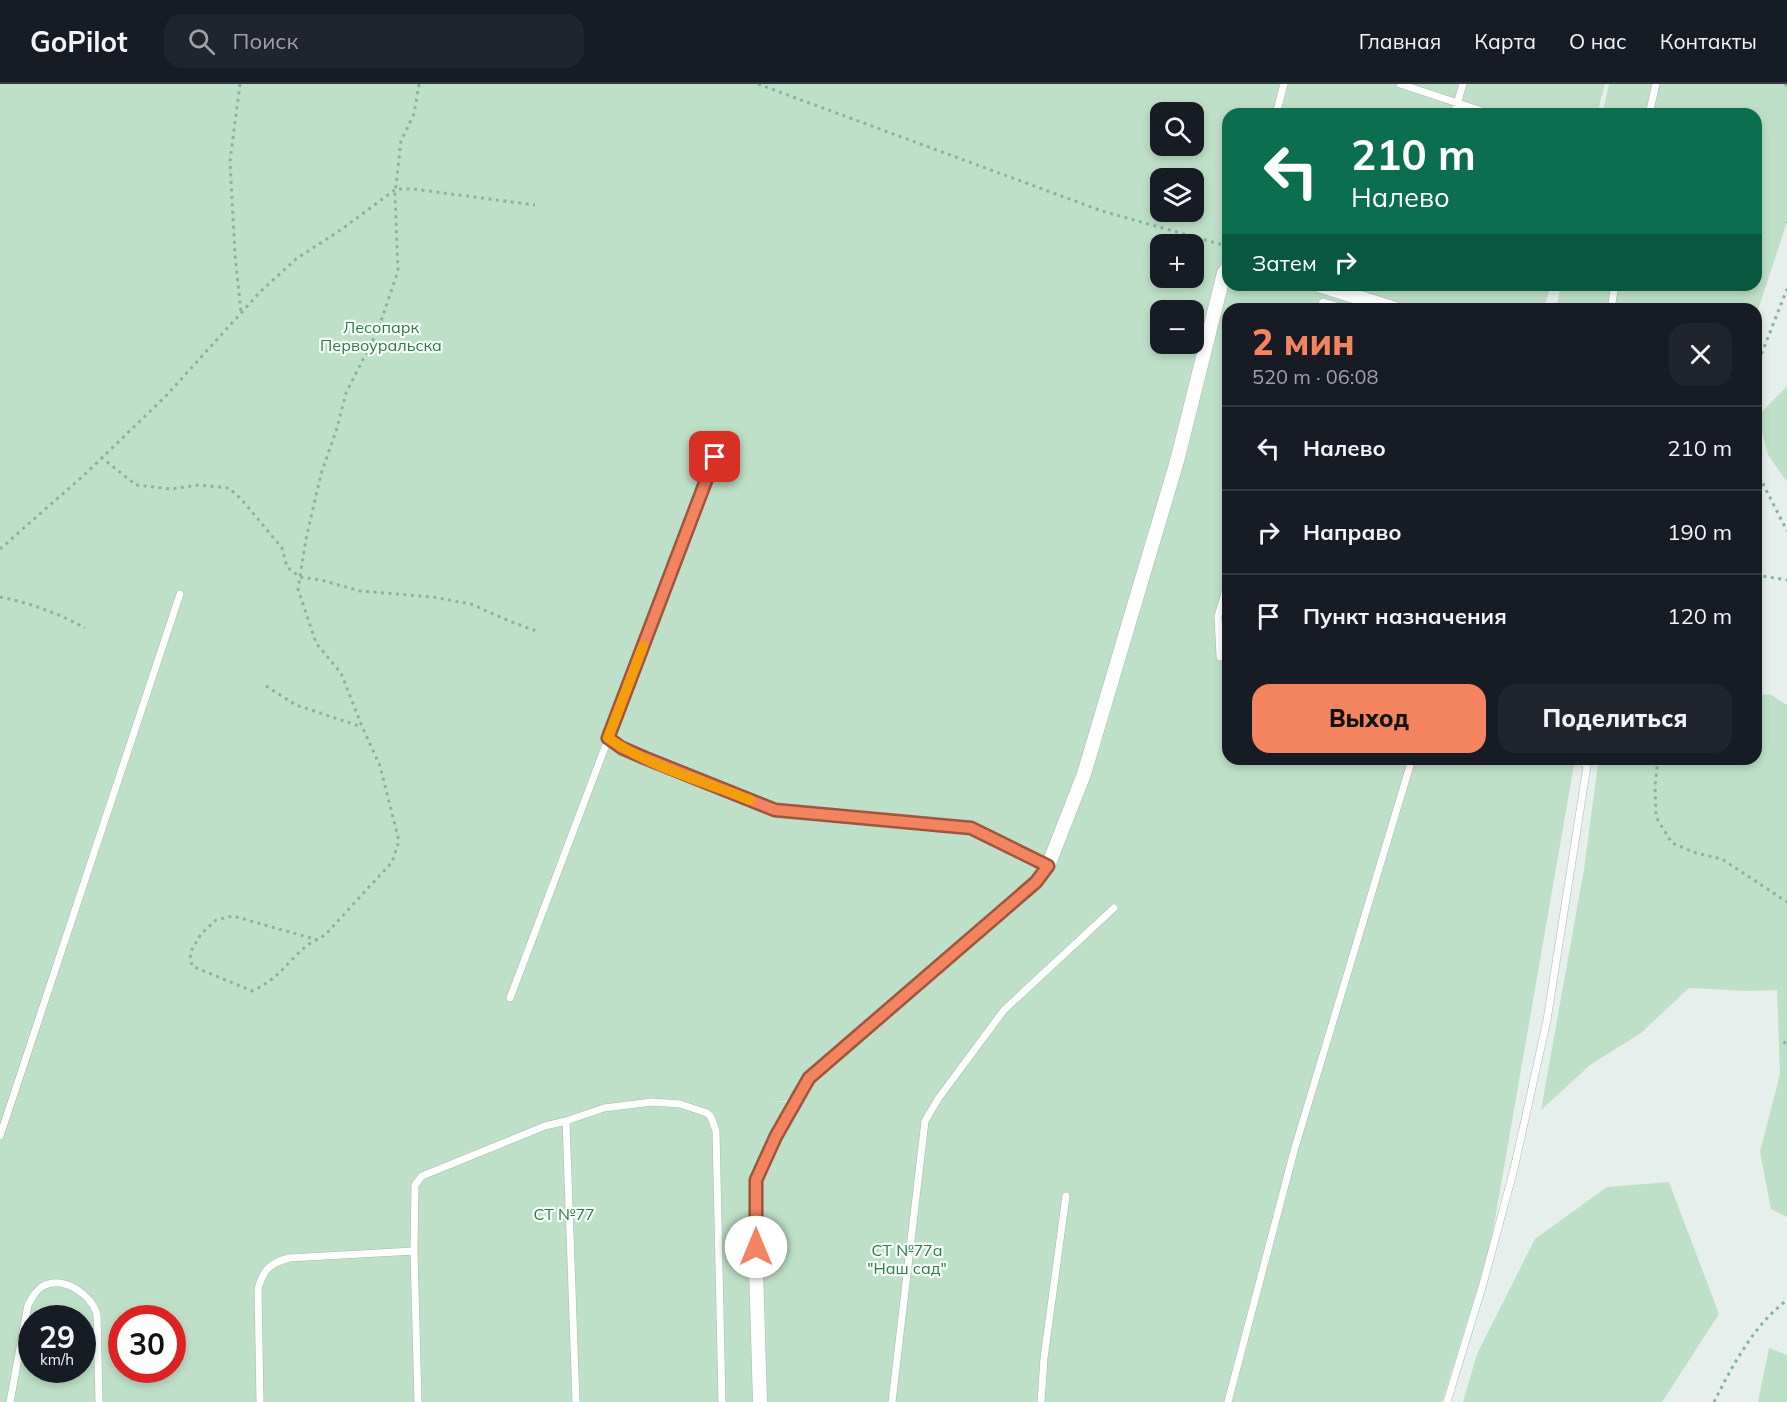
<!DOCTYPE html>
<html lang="ru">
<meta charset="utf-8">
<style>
:root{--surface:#171b24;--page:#20242c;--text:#f1f3f6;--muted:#9ea1a6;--line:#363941;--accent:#f4845f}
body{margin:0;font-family:Mulish,sans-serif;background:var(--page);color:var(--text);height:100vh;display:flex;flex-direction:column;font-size:22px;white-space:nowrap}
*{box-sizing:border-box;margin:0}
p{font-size:20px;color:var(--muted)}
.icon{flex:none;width:33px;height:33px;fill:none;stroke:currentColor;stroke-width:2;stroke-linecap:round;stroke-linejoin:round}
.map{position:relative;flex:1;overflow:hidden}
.drawer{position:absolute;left:1222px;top:219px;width:540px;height:462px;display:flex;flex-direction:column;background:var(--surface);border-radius:18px;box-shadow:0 3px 9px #0003}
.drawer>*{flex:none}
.hud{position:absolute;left:1222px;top:24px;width:540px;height:183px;border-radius:18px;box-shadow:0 3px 9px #0003;background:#0b6e4f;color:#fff;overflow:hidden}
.buttons{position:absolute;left:1150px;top:18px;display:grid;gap:12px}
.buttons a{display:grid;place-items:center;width:54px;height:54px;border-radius:12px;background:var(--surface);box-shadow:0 3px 9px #0003;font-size:30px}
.speed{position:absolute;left:18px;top:1221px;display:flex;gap:12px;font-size:30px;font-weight:700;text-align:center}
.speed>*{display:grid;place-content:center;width:78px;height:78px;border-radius:50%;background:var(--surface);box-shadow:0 3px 9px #0003;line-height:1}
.speed small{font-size:15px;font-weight:400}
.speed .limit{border:9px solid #d22;background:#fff;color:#111}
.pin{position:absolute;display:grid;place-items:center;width:51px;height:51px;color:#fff;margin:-26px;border-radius:12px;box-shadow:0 3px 9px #0006}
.me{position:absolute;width:66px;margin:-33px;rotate:0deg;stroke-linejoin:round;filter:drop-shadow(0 0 4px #0008)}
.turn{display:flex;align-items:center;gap:21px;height:126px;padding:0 30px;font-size:27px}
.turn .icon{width:78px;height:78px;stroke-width:2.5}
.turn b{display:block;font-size:42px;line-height:51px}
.then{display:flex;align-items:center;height:57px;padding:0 30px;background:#0003;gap:12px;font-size:22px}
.round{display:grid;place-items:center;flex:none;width:63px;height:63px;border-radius:18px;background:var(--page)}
.head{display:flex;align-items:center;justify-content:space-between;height:102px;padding:0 30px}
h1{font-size:36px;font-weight:800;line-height:45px;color:var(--accent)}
.primary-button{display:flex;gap:12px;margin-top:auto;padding:12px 30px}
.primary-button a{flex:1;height:69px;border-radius:18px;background:var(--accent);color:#111;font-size:24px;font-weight:800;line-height:69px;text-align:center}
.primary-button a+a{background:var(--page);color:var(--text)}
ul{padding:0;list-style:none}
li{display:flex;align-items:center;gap:18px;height:84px;padding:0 30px;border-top:2px solid var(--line)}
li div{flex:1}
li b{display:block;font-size:22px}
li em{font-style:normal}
header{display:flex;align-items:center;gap:36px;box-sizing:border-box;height:84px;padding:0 30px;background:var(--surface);border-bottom:2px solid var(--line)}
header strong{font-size:28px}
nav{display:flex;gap:33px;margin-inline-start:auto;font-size:21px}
.search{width:420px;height:54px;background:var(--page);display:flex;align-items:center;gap:15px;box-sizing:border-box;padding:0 21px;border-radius:18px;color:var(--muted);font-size:22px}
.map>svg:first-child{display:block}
.green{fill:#bfe0c8;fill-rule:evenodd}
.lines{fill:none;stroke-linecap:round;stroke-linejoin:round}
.service-casing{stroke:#a8b8b2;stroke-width:8}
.minor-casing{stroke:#a8b8b2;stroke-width:15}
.path{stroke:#86b3a5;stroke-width:3;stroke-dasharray:3 4.5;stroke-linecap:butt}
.service{stroke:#fff;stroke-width:7}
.minor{stroke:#fff;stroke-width:14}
.route-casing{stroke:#9f563e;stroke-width:15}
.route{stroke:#f4845f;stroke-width:10}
.slow{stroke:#f59e0b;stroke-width:10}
.labels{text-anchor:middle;stroke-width:4.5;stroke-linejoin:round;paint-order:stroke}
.park-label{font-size:16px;fill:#2d7a4b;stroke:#f7fbf9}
</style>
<header>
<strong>GoPilot</strong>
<div class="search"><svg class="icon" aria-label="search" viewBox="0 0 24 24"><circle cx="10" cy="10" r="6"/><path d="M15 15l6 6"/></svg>Поиск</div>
<nav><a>Главная</a><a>Карта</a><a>О нас</a><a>Контакты</a></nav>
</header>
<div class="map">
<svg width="1787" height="1318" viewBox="0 0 1787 1318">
<rect width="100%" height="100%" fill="#e6efeb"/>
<path class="green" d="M0 0H1605L1597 30H1228V201H1551L1544 225H1228V675H1575L1490 1164 1442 1318H764L763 1097 800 1017H773L786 1018 752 1094 755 1318H0ZM1161 28H1194V62H1161ZM1161 94H1194V128H1161ZM1161 160H1194V194H1161ZM1161 226H1194V260H1161ZM32 1234H82V1286H32ZM122 1234H172V1286H122Z
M1609 0H1787V138L1757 229 1756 225H1556L1561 201H1756V30H1602Z
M1787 302V398L1768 371 1758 332Z
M1770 610 1787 621V1133L1771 1125 1760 1068 1780 990 1777 906 1747 907 1689 904 1641 949 1590 981 1541 1026 1584 785 1598 680 1602 675H1756L1757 611Z
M1669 1098 1719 1230 1662 1318H1463L1477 1270 1535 1155 1607 1103Z
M1769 1264 1787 1271V1318H1758Z"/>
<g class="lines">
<defs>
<path id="service" d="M1400 0 1491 30
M1276 30 1284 0
M1454 30 1463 0
M1649 30 1656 0
M1319 225 1323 218 1347 225
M1611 225 1615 201
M1220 573 1218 532 1228 499
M608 654 622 664 645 674 775 726 971 744 1048 782
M510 914 715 373
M566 1037 576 1318
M0 1052 180 510
M10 1318 28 1221C32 1213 36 1206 43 1202 64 1191 91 1211 97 1230L99 1318
M260 1318 258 1205C263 1186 270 1179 289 1174L414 1167
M418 1318 414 1167 415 1101 422 1092 545 1042 566 1037 604 1024 652 1018 680 1020 707 1029 711 1033 716 1047 722 1318
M892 1318 925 1037 938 1015 1004 926 1114 824
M1041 1318 1044 1274 1066 1112
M1228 1318 1294 1067 1412 675
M1447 1318 1483 1200 1514 1085 1547 936 1587 682 1580 675"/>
<path id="minor" d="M1319 201 1395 225
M760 1318 756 1185V1096L776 1052 809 994 1036 798 1048 782 1084 690 1177 377 1224 189 1228 184"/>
</defs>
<use href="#service" class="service-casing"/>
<use href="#minor" class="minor-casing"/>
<path class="path" d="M240 0 230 77 235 171 241 228
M758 0 1102 127 1223 161
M1785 0 1787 2
M1787 138V139
M1756 284 1787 205
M101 373 136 401 171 405 199 401 229 404 242 416 282 464 287 483 300 493 321 496 360 507 433 513 471 520 509 537 539 548
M1756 386 1787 447
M0 465 83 392 165 313 260 208 296 175 342 145 396 105H413L535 121
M1756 491 1787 496
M0 513C30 519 58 529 85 544
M266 602 296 621 362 643
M1658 675 1655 702 1656 733 1672 759 1696 769 1722 775 1787 818
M318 856 233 832 216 836 201 850 190 869 192 882 252 907C278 895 284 882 304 864 310 859 318 855 325 851L392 778 399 757 380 682 361 640 341 589 316 559 298 505 306 455 321 390 337 344 346 309 378 246 398 187 395 110 401 57 414 30 419 0
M1784 960 1787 954
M1714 1318C1733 1281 1753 1242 1787 1216"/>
<use href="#service" class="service"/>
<use href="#minor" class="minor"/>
</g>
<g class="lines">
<defs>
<path id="route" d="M715 373 608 654 622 664 645 674 775 726 971 744 1048 782 1036 798 809 994 776 1052 756 1096V1163"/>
</defs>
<use href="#route" class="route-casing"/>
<use href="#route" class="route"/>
<path class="slow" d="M643 562 608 654C650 683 703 697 750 716"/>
</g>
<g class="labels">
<g class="park-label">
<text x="381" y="249">Лесопарк<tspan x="381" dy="18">Первоуральска</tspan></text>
<text x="564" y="1136">СТ №77</text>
<text x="907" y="1172">СТ №77а<tspan x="907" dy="18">"Наш сад"</tspan></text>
</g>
</g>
</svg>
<div class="buttons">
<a><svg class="icon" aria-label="search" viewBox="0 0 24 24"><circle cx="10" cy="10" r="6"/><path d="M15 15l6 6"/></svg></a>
<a><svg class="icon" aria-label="layers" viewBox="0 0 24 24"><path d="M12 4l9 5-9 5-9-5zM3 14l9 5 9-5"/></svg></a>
<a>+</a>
<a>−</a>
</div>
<div class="speed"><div>29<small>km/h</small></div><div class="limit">30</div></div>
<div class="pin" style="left:715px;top:373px;background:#d93025"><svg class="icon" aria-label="arrive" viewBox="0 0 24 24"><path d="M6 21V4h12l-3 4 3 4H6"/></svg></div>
<svg class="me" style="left:756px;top:1163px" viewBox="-20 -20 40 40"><circle r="19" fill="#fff"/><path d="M0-13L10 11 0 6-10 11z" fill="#f4845f"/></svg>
<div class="hud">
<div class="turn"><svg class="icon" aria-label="left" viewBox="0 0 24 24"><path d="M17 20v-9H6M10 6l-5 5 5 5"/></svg><div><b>210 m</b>Налево</div></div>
<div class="then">Затем<svg class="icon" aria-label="right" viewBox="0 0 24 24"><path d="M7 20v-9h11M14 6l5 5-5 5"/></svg></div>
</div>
<section class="drawer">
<div class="head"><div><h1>2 мин</h1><p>520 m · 06:08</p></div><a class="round"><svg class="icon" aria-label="close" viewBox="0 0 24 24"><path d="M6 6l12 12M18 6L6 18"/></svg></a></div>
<ul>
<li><svg class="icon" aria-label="left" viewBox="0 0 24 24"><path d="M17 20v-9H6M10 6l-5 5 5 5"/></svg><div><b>Налево</b></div><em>210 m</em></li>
<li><svg class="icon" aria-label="right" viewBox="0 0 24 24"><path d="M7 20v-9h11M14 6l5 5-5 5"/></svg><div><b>Направо</b></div><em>190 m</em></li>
<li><svg class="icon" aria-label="arrive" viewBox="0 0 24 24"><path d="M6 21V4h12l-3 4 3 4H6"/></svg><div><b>Пункт назначения</b></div><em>120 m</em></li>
</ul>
<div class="primary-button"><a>Выход</a><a>Поделиться</a></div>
</section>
</div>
